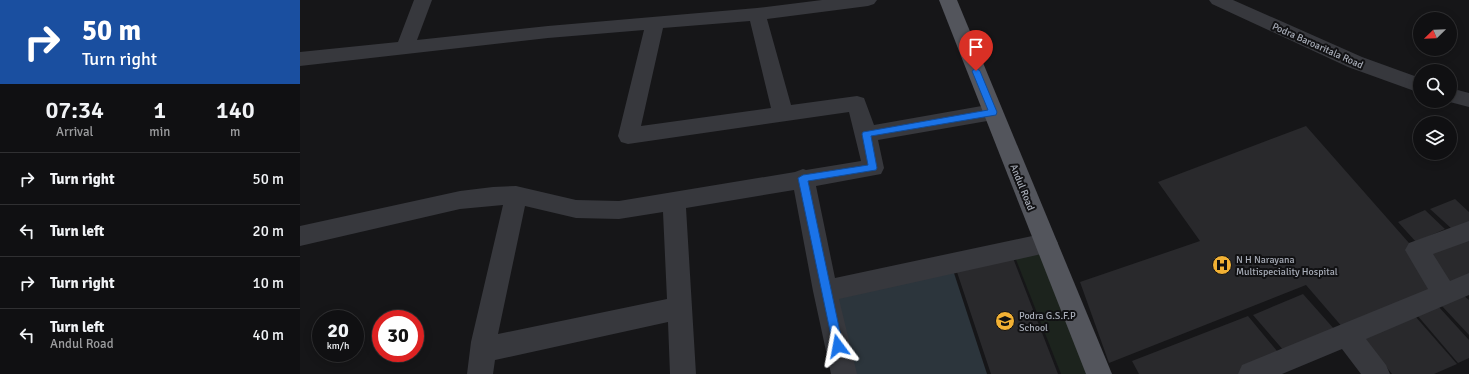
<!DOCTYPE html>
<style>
:root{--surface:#101012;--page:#19191b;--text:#f1f3f6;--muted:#9c9d9f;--line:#303032}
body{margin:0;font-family:Signika,sans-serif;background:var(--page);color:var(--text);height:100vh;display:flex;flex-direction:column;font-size:15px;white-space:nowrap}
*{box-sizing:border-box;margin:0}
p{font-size:13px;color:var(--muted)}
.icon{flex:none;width:22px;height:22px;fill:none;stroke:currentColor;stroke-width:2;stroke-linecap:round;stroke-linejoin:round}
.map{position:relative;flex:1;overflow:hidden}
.details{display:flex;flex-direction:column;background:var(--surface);width:300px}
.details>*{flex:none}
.banner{background:#1a4fa0;color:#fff;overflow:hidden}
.needle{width:26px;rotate:247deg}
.fabs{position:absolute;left:1113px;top:12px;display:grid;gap:8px}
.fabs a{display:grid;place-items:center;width:44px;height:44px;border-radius:50%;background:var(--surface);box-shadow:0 2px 10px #0003,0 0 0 1px var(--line);font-size:20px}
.speed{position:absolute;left:12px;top:310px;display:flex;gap:8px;font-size:20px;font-weight:700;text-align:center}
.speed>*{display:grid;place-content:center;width:52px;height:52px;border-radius:50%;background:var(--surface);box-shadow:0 2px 10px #0003,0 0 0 1px var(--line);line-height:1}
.speed small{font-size:10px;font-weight:400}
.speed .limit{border:6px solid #d22;background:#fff;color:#111}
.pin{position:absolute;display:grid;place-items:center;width:34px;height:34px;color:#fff;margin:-41px -17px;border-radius:50% 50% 50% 0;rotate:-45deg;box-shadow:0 0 4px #0007}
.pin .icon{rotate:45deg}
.me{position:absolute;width:44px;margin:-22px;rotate:347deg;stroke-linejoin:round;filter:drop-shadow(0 0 3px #0008)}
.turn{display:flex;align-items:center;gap:14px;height:84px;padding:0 16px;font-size:18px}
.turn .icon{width:52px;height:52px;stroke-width:2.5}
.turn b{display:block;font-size:28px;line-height:34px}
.eta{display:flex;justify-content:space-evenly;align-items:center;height:68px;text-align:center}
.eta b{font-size:24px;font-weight:600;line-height:28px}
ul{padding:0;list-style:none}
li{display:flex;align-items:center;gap:12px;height:52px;padding:0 16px;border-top:1px solid var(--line)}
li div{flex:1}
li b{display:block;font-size:15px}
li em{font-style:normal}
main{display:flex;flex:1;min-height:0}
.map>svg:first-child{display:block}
.green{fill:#1c231d}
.water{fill:#2c353c}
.building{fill:#29292c}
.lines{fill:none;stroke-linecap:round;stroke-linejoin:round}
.minor{fill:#37383d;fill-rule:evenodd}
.primary{fill:#53555c;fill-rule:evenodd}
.route{fill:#1a73e8;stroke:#114b97}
.labels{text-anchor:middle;stroke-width:4;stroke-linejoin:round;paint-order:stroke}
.street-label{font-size:10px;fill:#a8adb8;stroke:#111113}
.poi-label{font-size:10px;fill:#a8adb8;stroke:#111113;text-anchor:start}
</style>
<main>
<section class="details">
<div class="banner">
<div class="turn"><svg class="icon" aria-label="right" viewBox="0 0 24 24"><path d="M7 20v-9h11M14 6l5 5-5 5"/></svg><div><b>50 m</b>Turn right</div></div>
</div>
<div class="eta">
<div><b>07:34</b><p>Arrival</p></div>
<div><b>1</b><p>min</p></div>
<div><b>140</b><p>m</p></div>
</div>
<ul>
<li><svg class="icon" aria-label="right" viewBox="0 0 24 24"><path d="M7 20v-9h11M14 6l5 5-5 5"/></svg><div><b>Turn right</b></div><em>50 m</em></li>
<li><svg class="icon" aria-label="left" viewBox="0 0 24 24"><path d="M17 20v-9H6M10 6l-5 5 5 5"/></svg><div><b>Turn left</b></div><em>20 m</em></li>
<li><svg class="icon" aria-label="right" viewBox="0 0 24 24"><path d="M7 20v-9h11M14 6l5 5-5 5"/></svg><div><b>Turn right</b></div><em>10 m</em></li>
<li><svg class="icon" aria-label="left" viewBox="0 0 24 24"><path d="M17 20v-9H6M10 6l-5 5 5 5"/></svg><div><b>Turn left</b><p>Andul Road</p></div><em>40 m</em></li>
</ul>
</section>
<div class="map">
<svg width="1169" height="374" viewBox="0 0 1169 374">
<rect width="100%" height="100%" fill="#161618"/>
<path class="green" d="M742 251 790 374H761L715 257Z"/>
<path class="water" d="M653 270 687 374H556L536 295Z"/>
<path class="building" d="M1006 126 1109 243 1137 290 1044 329 1006 285 809 363 780 282 900 241 858 182Z
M1155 199 1169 212V223L1152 229 1130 209Z
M1125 210 1145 229 1116 242 1098 222Z
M1169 237V278L1145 288 1125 254Z
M713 258 758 374H691L656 269Z
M1003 294 1035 330 985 352 953 315Z
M1163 295 1169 300V335L1141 305Z
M1138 306 1169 340V358L1158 363 1117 315Z
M948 316 982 357 938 374H839L832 361Z
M1115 316 1157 364 1134 374H1092L1063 338Z"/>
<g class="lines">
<path class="minor" d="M114 0H132L117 40 248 26 457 8 522 0H577L574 4 568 6 467 19 491 105 557 96 564 98 574 125 693 104 700 107 703 112 700 117 693 120 578 140 584 168 581 174 516 186 535 278 746 233 754 236 758 243 754 250 746 253 539 299 557 374H531L513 291 494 190 386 208 396 374H370L368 322 195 360 193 374H167L171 342 203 205 160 209 0 246V226L160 191 193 187 216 186 276 200 319 201 495 172 503 169 506 170 561 161 549 112 328 144 321 142 318 136 344 30 248 38 0 66V52L98 42ZM450 21 471 108 341 126 363 28ZM225 206 276 218 319 219 363 212 367 299 198 334Z
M909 0H933L1062 57 1120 78V93L1048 67 912 4Z
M1150 88 1169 93V107L1146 101H1150Z
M1169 221V241L1133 254 1150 281 1169 273V295L1066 339 1086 365 1090 374H1061L1042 349 982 374H938L942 365 1128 289 1105 250 1109 243Z"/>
<path class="primary" d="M639 0H657L812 374H786Z"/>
</g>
<path class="route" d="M676 68 680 71 697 112 696 115 571 136 577 168 576 170 508 181 543 346 541 350 538 352 534 350 498 178 503 175 568 165 562 134 563 132 688 110 672 71Z"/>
<defs>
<symbol id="hospital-disc" viewBox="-11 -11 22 22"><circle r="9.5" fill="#f2b134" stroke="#111113"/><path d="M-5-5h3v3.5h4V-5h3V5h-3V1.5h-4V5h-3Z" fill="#111"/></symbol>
<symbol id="school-disc" viewBox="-11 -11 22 22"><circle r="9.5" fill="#f2b134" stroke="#111113"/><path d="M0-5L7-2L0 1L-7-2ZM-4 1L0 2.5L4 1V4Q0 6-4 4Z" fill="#111"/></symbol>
</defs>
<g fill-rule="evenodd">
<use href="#hospital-disc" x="911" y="254" width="22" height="22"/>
<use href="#school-disc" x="694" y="310" width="22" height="22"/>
</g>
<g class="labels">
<g class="street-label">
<text transform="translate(1018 45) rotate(24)" y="4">Podra Baroaritala Road</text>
<text transform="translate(723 187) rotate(68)" y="4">Andul Road</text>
</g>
<g class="poi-label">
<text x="936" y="263">N H Narayana<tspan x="936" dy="12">Multispeciality Hospital</tspan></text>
<text x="719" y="319">Podra G.S.F.P<tspan x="719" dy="12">School</tspan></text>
</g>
</g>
</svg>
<div class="fabs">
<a><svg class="needle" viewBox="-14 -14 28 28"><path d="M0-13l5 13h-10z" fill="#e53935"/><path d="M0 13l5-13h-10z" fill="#9c9d9f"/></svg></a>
<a><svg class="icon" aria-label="search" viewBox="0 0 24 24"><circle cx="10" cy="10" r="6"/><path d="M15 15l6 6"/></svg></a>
<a><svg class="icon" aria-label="layers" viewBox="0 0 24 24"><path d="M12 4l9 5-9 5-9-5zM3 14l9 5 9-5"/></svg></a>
</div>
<div class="speed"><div>20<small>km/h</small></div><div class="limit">30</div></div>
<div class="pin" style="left:676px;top:71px;background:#d93025"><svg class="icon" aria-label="arrive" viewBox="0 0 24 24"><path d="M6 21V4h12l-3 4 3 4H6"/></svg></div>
<svg class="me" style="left:538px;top:346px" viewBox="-20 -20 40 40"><path d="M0-17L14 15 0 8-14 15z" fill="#1a73e8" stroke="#fff" stroke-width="4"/></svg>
</div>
</main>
